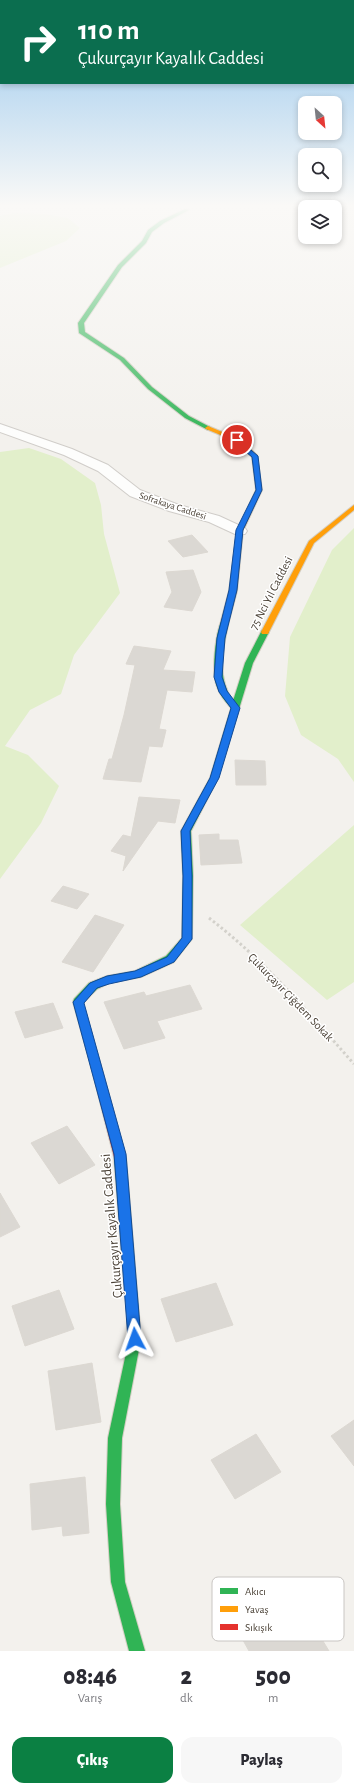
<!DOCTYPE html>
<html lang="tr">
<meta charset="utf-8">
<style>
:root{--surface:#fff;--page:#f7f7f7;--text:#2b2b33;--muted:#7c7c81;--accent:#0b8043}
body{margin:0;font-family:"Alegreya Sans",sans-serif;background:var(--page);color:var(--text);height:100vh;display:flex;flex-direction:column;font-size:15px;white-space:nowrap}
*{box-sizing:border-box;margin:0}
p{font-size:13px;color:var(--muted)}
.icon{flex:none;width:22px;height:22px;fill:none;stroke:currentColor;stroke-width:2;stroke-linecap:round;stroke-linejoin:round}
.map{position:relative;height:1651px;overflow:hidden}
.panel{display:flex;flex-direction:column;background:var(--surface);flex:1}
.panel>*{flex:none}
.top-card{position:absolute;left:0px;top:0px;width:354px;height:84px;box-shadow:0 2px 6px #0003;background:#0b6e4f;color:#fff;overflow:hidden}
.needle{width:26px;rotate:153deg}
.tools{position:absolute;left:298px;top:96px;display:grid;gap:8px}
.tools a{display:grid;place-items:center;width:44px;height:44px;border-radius:8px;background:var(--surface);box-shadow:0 2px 6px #0003;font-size:20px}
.pin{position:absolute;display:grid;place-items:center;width:34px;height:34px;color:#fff;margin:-17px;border:2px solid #fff;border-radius:50%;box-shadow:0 1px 4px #0007}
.me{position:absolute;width:44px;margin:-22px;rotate:356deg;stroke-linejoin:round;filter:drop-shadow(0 0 3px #0008)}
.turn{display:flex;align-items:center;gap:14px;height:84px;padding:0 12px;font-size:18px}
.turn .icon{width:52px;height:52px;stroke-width:2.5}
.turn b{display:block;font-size:28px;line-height:34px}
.eta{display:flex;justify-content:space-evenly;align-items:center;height:68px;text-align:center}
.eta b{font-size:24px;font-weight:800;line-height:28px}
.primary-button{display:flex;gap:8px;margin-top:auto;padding:8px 12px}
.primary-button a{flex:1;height:46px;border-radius:12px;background:var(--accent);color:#fff;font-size:16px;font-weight:800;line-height:46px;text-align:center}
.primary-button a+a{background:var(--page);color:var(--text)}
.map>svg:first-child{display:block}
.green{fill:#e2efcb}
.building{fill:#dbd8d3;stroke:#dcd8d2}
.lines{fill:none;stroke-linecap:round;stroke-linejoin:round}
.street-casing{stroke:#d0cdc9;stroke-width:2}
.fast-casing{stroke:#d3cec3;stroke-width:2}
.slow-casing{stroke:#d3cec3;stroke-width:2}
.jam-casing{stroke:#d3cec3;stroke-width:2}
.path{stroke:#d3d1cb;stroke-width:3;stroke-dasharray:2.5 2.5;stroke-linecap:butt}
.street{fill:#fdfdfc;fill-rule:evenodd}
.fast{fill:#30b455;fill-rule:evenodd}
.slow{fill:#ff9f0a;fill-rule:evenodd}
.jam{fill:#e5322d;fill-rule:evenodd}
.route{fill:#1a73e8;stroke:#114b97}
.labels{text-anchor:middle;stroke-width:3;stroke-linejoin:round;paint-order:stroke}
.far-street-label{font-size:10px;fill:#4b4237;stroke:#fff}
.street-label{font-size:12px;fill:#4b4237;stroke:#fff}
.near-street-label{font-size:14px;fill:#4b4237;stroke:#fff}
.key{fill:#fff;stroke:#c9c6c3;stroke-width:1}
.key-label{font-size:11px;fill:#4b4237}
</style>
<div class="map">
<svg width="354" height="1651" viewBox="0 0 354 1651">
<rect width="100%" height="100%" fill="#f3f1ed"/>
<path class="green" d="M15 213 44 214 68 218 80 228 66 241 0 268V216Z
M29 448 61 459 95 483 101 505 104 534 120 593 74 655 61 694 30 710 5 746 28 755 59 786 41 823 0 879V452Z
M354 528V782L338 759 301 735 285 696 290 637 332 550Z
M354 825V982L327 1000 240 925Z"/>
<path class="building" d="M192 535 208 552 183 557 168 541Z
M193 570 201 592 192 611 164 607 172 592 166 572Z
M134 646 171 651 163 670 195 672 192 692 167 690 159 729 166 730 162 747 149 746 141 782 103 779 109 759H112L124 715 135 665 126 664Z
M235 760 265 761 266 785H236Z
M139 797 180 800 175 823 158 821 123 871 126 856 111 851 123 835 131 837Z
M219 834V840H238L242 863 201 865 199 835Z
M63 886 89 894 77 909 51 901Z
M95 915 124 925 93 972 62 962Z
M190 985 202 1009 157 1021 165 1038 124 1049 104 1002 144 992 146 996Z
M53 1003 63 1028 25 1038 15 1012Z
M67 1126 95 1165 59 1184 31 1143Z
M0 1193 20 1227 0 1237Z
M216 1283 233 1325 176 1342 161 1299Z
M59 1290 74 1329 25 1346 12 1306Z
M92 1363 101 1422 56 1430 48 1371Z
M354 1420V1466L331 1436Z
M256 1434 281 1472 235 1499 211 1460Z
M85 1477 89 1533 63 1536 62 1526 32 1530 30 1484Z
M297 1598 329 1651H249L239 1633Z"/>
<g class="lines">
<defs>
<path id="street" d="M0 424 72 449 108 465 140 490 179 505 219 516 245 528 247 531 245 534H235L209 522 169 511 130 496 98 471 64 455 0 432Z"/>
<path id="fast" d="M185 209 189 210 164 223 152 232 146 243 122 267 84 323 85 332 124 358 152 387 189 416 210 427 211 428 208 430 185 418 148 389 120 360 79 333 78 323 118 265 142 241 148 230 160 221Z
M222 619H228L229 621C223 647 216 677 233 701L245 663 262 630H268L269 632 253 663 218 778 191 831 193 876 192 939 174 962 141 977 109 983 97 989 83 1003 101 1066 100 1069 96 1070 92 1069 91 1066 73 1002 74 999 89 983 107 976 135 971 166 956 182 938 183 876 181 831 210 778 231 708C225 701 219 694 216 684 212 668 215 635 222 619Z
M120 1152 124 1154 126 1157 141 1339 122 1438 120 1504 125 1582 145 1651H129L111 1582 106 1504 108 1438 129 1339 114 1157 116 1154Z"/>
<path id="slow" d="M208 426 239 439 257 455 262 490 243 531 237 591 229 621 225 623 221 621 229 591 237 531 256 490 252 457 235 441 206 429 205 428Z
M354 505V510L314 543 269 632 268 634H262L261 632 309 541Z"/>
<path id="jam" d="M96 1062 100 1063 101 1066 126 1157 124 1160 120 1162 116 1160 114 1157 91 1066 92 1063Z"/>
</defs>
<use href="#street" class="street-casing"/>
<use href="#fast" class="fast-casing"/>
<use href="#slow" class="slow-casing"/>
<use href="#jam" class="jam-casing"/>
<path class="path" d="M209 918C264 960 308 1012 354 1064"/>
<use href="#street" class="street"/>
<use href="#fast" class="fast"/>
<use href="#slow" class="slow"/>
<use href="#jam" class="jam"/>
</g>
<linearGradient id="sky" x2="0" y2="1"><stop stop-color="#95c6ed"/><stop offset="0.47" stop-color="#faf9f7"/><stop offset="1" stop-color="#faf9f7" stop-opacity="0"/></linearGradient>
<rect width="354" height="438" fill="url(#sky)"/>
<path class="route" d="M237 438 258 456 262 490 243 530 237 590 225 638 222 677 227 691 240 708 219 778 190 831 192 876V939L174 962 141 977 109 984 97 988 84 1003 126 1154 141 1339 139 1343 135 1345 130 1343 128 1339 114 1154 73 1002 90 983 107 976 135 971 167 957 182 938 183 876 181 831 210 778 231 708 219 692 214 677 217 638 229 590 236 530 256 490 252 457 234 442V439Z"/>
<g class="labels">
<g class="far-street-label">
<text transform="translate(173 505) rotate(18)" y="4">Sofrakaya Caddesi</text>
</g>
<g class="street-label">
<text transform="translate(271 593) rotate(-63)" y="4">75 Nci Yıl Caddesi</text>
<text transform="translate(291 997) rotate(46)" y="4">Çukurçayır Çiğdem Sokak</text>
</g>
<g class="near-street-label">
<text transform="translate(111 1226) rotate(-95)" y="5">Çukurçayır Kayalık Caddesi</text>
</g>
</g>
<rect x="212" y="1577" width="132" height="64" rx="6" class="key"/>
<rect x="220" y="1588" width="18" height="6" fill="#30b455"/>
<rect x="220" y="1606" width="18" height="6" fill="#ff9f0a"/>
<rect x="220" y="1624" width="18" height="6" fill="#e5322d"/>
<g class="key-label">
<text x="245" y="1595">Akıcı</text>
<text x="245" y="1613">Yavaş</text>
<text x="245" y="1631">Sıkışık</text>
</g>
</svg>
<div class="tools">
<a><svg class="needle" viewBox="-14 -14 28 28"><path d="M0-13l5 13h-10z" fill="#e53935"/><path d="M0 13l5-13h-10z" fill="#7c7c81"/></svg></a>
<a><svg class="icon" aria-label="search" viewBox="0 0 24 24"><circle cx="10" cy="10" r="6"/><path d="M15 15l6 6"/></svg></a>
<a><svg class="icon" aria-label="layers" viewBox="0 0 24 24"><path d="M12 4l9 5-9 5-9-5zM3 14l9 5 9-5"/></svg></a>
</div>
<div class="pin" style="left:237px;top:440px;background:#d93025"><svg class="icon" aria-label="arrive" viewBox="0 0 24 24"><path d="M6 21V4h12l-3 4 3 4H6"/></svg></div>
<svg class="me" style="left:135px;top:1339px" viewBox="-20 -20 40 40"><path d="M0-17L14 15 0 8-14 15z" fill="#1a73e8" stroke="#fff" stroke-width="4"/></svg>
<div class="top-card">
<div class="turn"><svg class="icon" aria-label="right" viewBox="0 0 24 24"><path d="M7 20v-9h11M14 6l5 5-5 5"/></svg><div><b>110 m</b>Çukurçayır Kayalık Caddesi</div></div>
</div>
</div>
<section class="panel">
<div class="eta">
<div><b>08:46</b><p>Varış</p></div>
<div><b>2</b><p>dk</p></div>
<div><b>500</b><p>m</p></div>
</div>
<div class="primary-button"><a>Çıkış</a><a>Paylaş</a></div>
</section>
